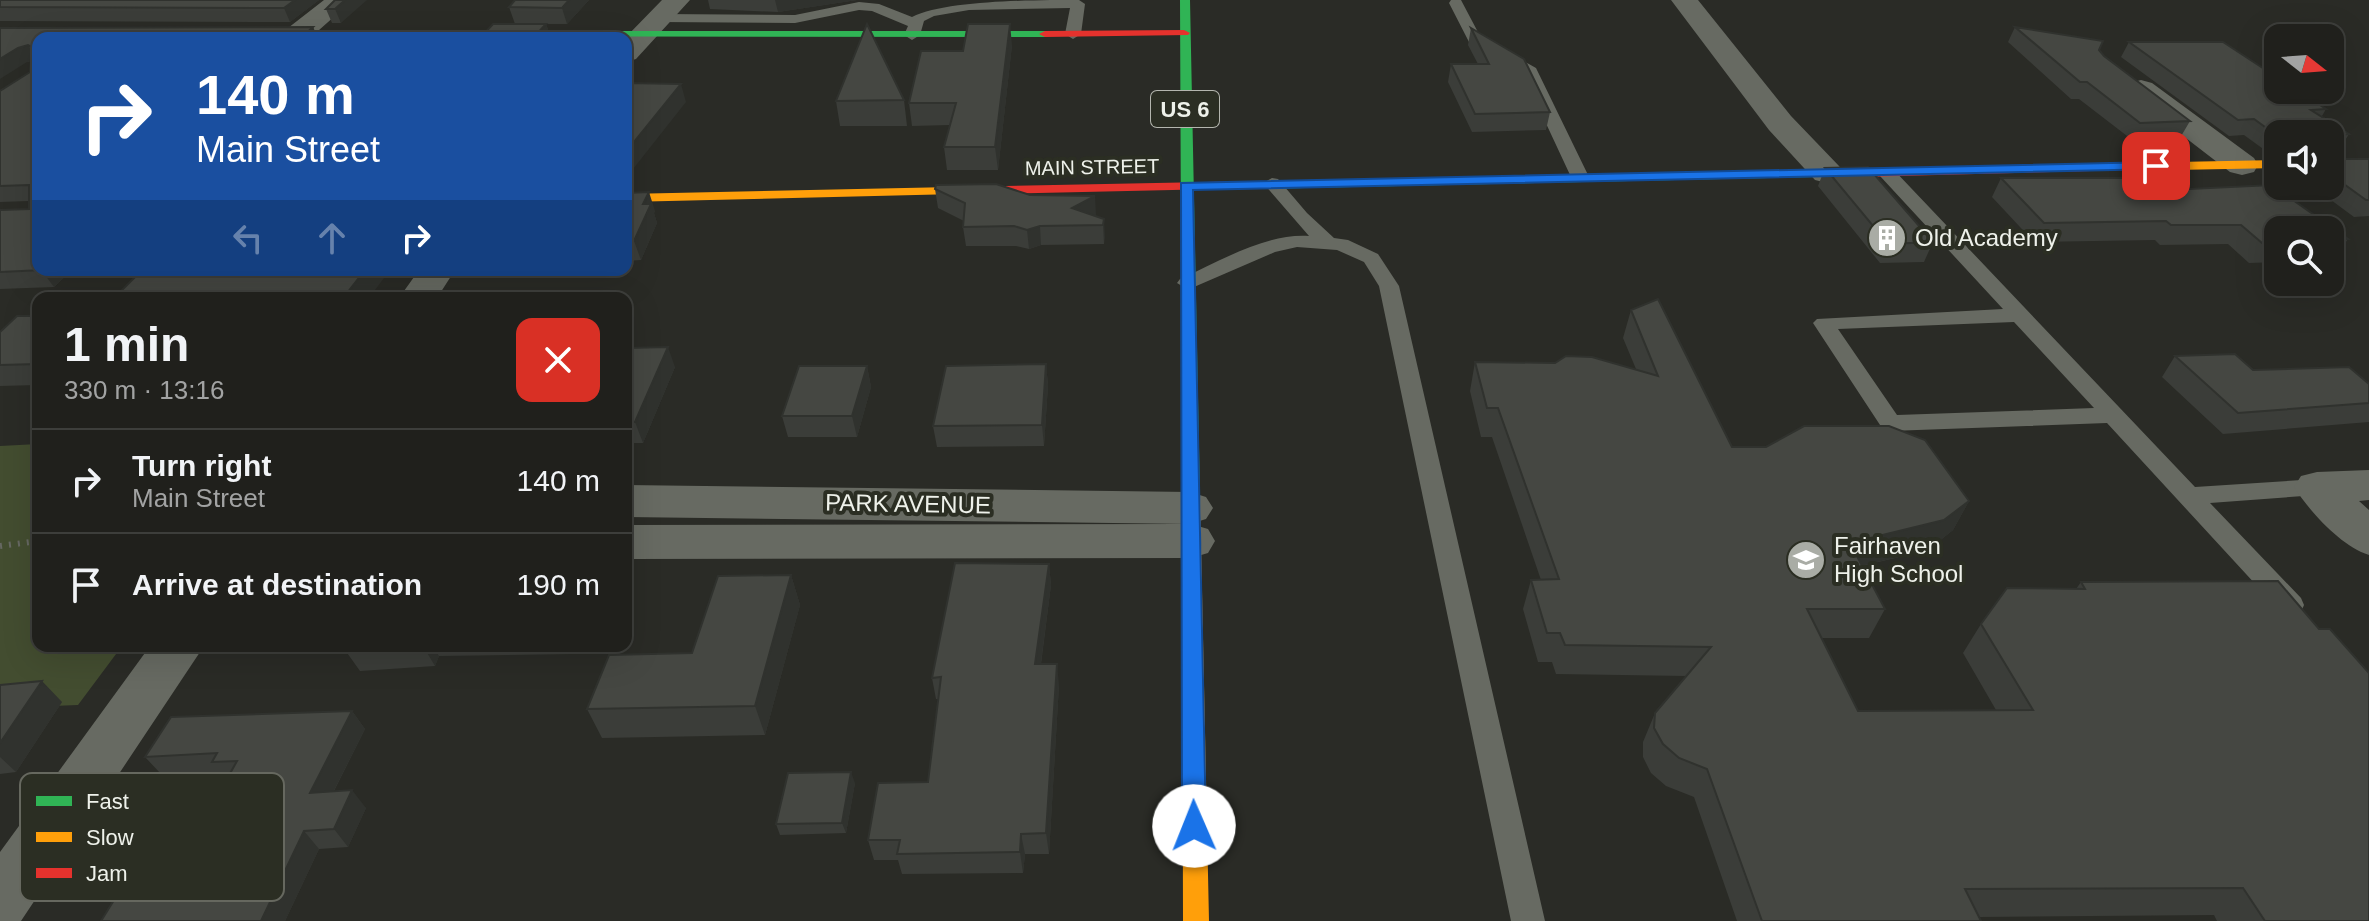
<!DOCTYPE html>
<meta charset="utf-8">
<style>
:root{--surface:#20201c;--page:#282825;--text:#f1f3f6;--muted:#a2a3a3;--line:#3d3e3b}
body{margin:0;font-family:Arial,sans-serif;background:var(--page);color:var(--text);height:100vh;display:flex;flex-direction:column;font-size:30px;white-space:nowrap}
*{box-sizing:border-box;margin:0}
p{font-size:26px;color:var(--muted)}
.icon{flex:none;width:44px;height:44px;fill:none;stroke:currentColor;stroke-width:2;stroke-linecap:round;stroke-linejoin:round}
.map{position:relative;flex:1;overflow:hidden}
.side{position:absolute;left:32px;top:292px;width:600px;height:360px;display:flex;flex-direction:column;background:var(--surface);border-radius:16px;box-shadow:0 8px 32px #0002,0 0 0 2px var(--line)}
.side>*{flex:none}
.banner{position:absolute;left:32px;top:32px;width:600px;height:244px;border-radius:16px;box-shadow:0 8px 32px #0002,0 0 0 2px var(--line);background:#1a4fa0;color:#fff;overflow:hidden}
.needle{width:52px;rotate:107deg}
.tools{position:absolute;left:2264px;top:24px;display:grid;gap:16px}
.tools a{display:grid;place-items:center;width:80px;height:80px;border-radius:16px;background:var(--surface);box-shadow:0 8px 32px #0002,0 0 0 2px var(--line);font-size:40px}
.pin{position:absolute;display:grid;place-items:center;width:68px;height:68px;color:#fff;margin:-34px;border-radius:16px;box-shadow:0 4px 12px #0006}
.me{position:absolute;width:88px;margin:-44px;rotate:359deg;stroke-linejoin:round;filter:drop-shadow(0 0 6px #0008)}
.turn{display:flex;align-items:center;gap:28px;height:168px;padding:0 32px;font-size:36px}
.turn .icon{width:104px;height:104px;stroke-width:2.5}
.turn b{display:block;font-size:56px;line-height:68px}
.lanes{display:flex;align-items:center;height:76px;padding:0 32px;background:#0003;justify-content:center;gap:40px;direction:ltr}
.lanes .off{opacity:.35}
.round{display:grid;place-items:center;flex:none;width:84px;height:84px;border-radius:16px;background:var(--page)}
.head{display:flex;align-items:center;justify-content:space-between;height:136px;padding:0 32px}
h1{font-size:48px;font-weight:800;line-height:60px}
ul{padding:0;list-style:none}
li{display:flex;align-items:center;gap:24px;height:104px;padding:0 32px;border-top:2px solid var(--line)}
li div{flex:1}
li b{display:block;font-size:30px}
li em{font-style:normal}
.map>svg:first-child{display:block}
.green{fill:#434d30}
.lines{fill:none;stroke-linecap:round;stroke-linejoin:round}
.path{stroke:#666862;stroke-width:6;stroke-dasharray:2 7;stroke-linecap:butt}
.lane{fill:#676a62;fill-rule:evenodd}
.street{fill:#676a62;fill-rule:evenodd}
.fast{fill:#30b455;fill-rule:evenodd}
.slow{fill:#ff9f0a;fill-rule:evenodd}
.jam{fill:#e5322d;fill-rule:evenodd}
.wall{fill:#3b3d39}
.shaded-wall{fill:#30322e}
.building{fill:#454742;stroke:#30322e;stroke-width:2}
.route{fill:#1a73e8;stroke:#114b97;stroke-width:2}
.labels{text-anchor:middle;stroke-width:8;stroke-linejoin:round;paint-order:stroke}
.far-street-label{font-size:20px;fill:#eef1ea;stroke:#2b2e23}
.shield{fill:#2b2e23;stroke:#b4b6ae;stroke-width:2}
.shield-label{font-size:22px;font-weight:bold;fill:#eef1ea}
.poi-label{font-size:24px;fill:#eef1ea;stroke:#2b2e23;text-anchor:start}
.street-label{font-size:24px;fill:#eef1ea;stroke:#2b2e23}
.key{fill:#2b2e23;stroke:#66685f;stroke-width:2}
.key-label{font-size:22px;fill:#eef1ea}
</style>
<div class="map">
<svg width="2369" height="921" viewBox="0 0 2369 921">
<rect width="100%" height="100%" fill="#2a2b26"/>
<path class="green" d="M38 444V646H122L78 705 0 708V446Z"/>
<g class="lines">
<path class="path" d="M0 546 38 541"/>
<path class="lane" d="M1079 0 1085 4 1081 34 1073 39 1065 34 1070 8 969 10 934 16 924 21 920 35 912 40 904 35 908 26 872 11 859 10 795 23 660 22 653 18 660 14 795 15 859 2 879 4 912 17C946 0 1037 0 1079 0Z
M1451 0H1461L1480 36 1536 68 1589 177 1586 181 1580 182 1571 177 1523 74 1469 42 1449 3Z
M1886 167 1892 168 2195 487 2317 479 2326 481 2329 487 2326 493 2317 495 2210 503 2301 598 2304 605 2301 612 2291 615 2281 612 2107 423 1890 431 1882 428 1813 323 1817 319 2003 309 1880 176 1877 172ZM2014 322 2094 408 1897 415 1838 329Z
M1272 178 1278 179 1307 213 1334 238 1348 240 1378 254 1399 286 1545 921H1511L1379 286 1364 262 1337 250 1297 247 1275 252 1194 287 1187 289 1177 283 1180 279C1219 262 1265 233 1309 236L1263 183Z"/>
<path class="street" d="M324 0H353L310 38H287L284 34 288 28Z
M662 0H690L636 59 626 62 625 38Z
M1671 0H1698L1791 116 1839 166 1844 173 1839 180 1827 183 1815 180 1769 130Z
M2141 80 2152 83 2254 158 2258 165 2254 172 2242 175 2230 172 2130 95 2126 89 2130 83Z
M419 270H455L437 298H399Z
M2369 470V500L2359 501 2369 510V555C2341 546 2310 512 2294 487L2301 476 2317 472Z
M626 485 1190 492 1206 497 1213 508 1206 519 1190 524 626 517Z
M1191 524 1208 529 1215 541 1208 553 1191 558 626 559V525Z
M150 646H204L21 921H0V852Z"/>
<path class="fast" d="M1180 0H1190L1200 496 1191 502 1182 496Z
M258 31H1045L1051 34 1045 37 254 36 252 34Z
M1860 169 1867 173 1865 176 1257 189 1250 185 1257 181Z"/>
<path class="slow" d="M2278 160V168L2124 171 2117 167 2124 163Z
M952 187 957 188V194L626 202V194Z
M1191 490 1200 496 1209 921H1183L1182 496Z"/>
<path class="jam" d="M1184 30 1190 33 1188 35 1045 37 1039 34 1045 31Z
M2124 163 2129 164V170L1860 177 1853 173 1860 169Z
M1257 181 1264 185 1262 188 952 195 945 191 952 187Z"/>
</g>
<path class="wall" d="M0 0H319L290 22 0 21Z
M335 0 341 23H332L326 9Z
M515 0H589L567 24H546L551 38H480L515 24 509 7Z
M708 0H857L778 12 710 9Z
M313 27 318 38H38V270H72L54 287 0 289V210L29 209V201L0 202V91L30 72 31 61 27 62 0 28Z
M2015 27 2099 50 2104 56 2190 121 2180 138 2131 139 2079 99H2071L2008 42Z
M1471 28 1550 112 1546 130 1472 132 1448 82 1451 64H1478L1468 45Z
M2129 42 2326 109 2322 116 2349 134 2339 150V159H2369V216L2354 217 2312 186H2330V134H2278V152L2266 151 2244 135 2229 136 2121 57Z
M1012 45 998 170H947L944 147 950 125 912 126 909 103 963 51Z
M904 100 907 126H840L836 101Z
M1825 168 1933 242 1924 262 1880 263 1818 186Z
M2001 178H2175L2189 189 2272 185 2348 239 2334 259H2330V230H2278V262L2249 263 2228 244 2160 245 2155 240 2034 242 1992 197Z
M935 189 1096 215 1095 216 1104 219V244L1041 245 1029 249 1016 246H966L963 227 964 221 938 208Z
M626 193 655 211 654 213 657 223 641 260 626 261Z
M1631 310 1732 447 1969 501 1953 530 1928 550 1862 566 1885 609 1869 638H1822L1858 711 1996 710 1963 653 1981 624 2076 589 2081 582 2369 921H2217L2214 915 1979 917 1981 921H1737L1694 797 1666 786 1651 773 1643 757V742L1655 713 1686 676 1556 674 1552 662H1538L1523 609 1531 580H1541L1492 437H1481L1470 391 1475 362 1636 369 1623 338Z
M38 316V385L0 386V332Z
M626 348 675 367 643 443H626Z
M2175 356 2253 370 2369 384V422L2223 434 2162 377Z
M1046 364 1048 385 1044 446 937 447 933 426Z
M867 366 871 387 857 437H788L782 416Z
M1049 564 1051 585 1041 664 1059 685 1049 854H1025L1023 873 902 874 898 860H874L868 840 928 782 939 699H936L932 678Z
M791 575 800 605 765 735 602 738 587 709 692 653Z
M347 646H575L572 654 439 656 435 666 360 671 345 650Z
M0 685 62 702 16 772 0 774Z
M352 711 365 729 334 791 366 808 348 847 319 849 285 921H101L232 878 261 820 229 821 213 804 227 780 220 772 161 774 145 757Z
M855 783 846 833 780 835 776 824Z"/>
<path class="shaded-wall" d="M295 0H319L290 22 284 8Z
M345 0H367L341 23 335 9Z
M569 0H589L567 24 562 8Z
M775 0H857L778 12Z
M546 24 551 38H533Z
M1010 24 1012 45 998 170 995 147Z
M313 27 318 38H303L302 37Z
M28 45 37 59 27 62 0 79V59L18 48Z
M681 84 686 102 626 178V152Z
M649 192 655 211 654 213 657 223 641 260 634 241 643 204Z
M1095 196 1096 215 1078 225 1072 208Z
M1104 219 1105 238 1104 244 1103 225Z
M1040 226 1041 245 1029 249 1027 230Z
M43 270H72L54 287 42 271Z
M365 270H390L369 298H343Z
M668 347 675 367 643 443 635 422Z
M1046 364 1048 385 1044 446 1042 425Z
M867 366 871 387 857 437 852 416Z
M1969 501 1953 530 1928 550 1835 572 1850 543Z
M1049 564 1051 585 1038 685 1035 664Z
M791 575 800 605 765 735 755 706Z
M423 646H433L439 656 435 666Z
M568 646H575L572 654Z
M1057 664 1059 685 1049 854 1046 833Z
M42 681 62 702 16 772 0 757V743Z
M352 711 365 729 324 810 310 793Z
M851 772 855 783 846 833 842 823Z
M352 790 366 808 348 847 334 829Z
M304 831 319 849 285 921H261Z
M1021 834 1025 854 1023 873 1020 852Z"/>
<path class="building" d="M0 0H295L284 8 0 7Z
M335 0H345L335 9H326Z
M515 0H569L562 8 509 7Z
M493 24H546L533 38H480Z
M867 24 904 100 836 101Z
M968 24H1010L995 147H944L956 103H909L921 51H963Z
M313 27 302 37 300 35 296 38H38V270H43L0 272V210L29 209V185L0 186V91L30 72 32 47 28 45 18 48 0 59V28Z
M2015 27 2103 41 2099 50 2104 56 2190 121 2140 123 2087 82H2080Z
M1471 28 1524 59 1550 112 1475 114 1451 64H1489Z
M2129 42H2223L2278 78V90H2297L2326 109 2311 110 2349 134 2339 135V159H2369V200H2366L2330 174V134L2276 135 2254 119 2238 120Z
M626 83 681 84 626 152Z
M1868 167 1933 242 1888 244 1825 168Z
M2001 178H2175L2189 189 2272 185 2348 239 2330 240V230H2278V243H2262L2241 225H2171L2166 221 2044 223Z
M996 184 1030 195 1095 196 1072 208 1104 219 1103 225 1040 226 1027 230 1014 226 963 227 965 203 935 189 936 185Z
M649 192 643 204H651L634 241H626V193Z
M142 270H365L343 298H114Z
M1658 299 1732 447H1766L1804 426H1889L1925 440 1969 501 1944 520 1850 543 1885 609H1807L1858 711 2033 710 1981 624 2007 588 2085 589 2081 582 2278 581 2319 629H2330L2369 673V921H2265L2243 888 1965 889 1981 921H1762L1707 769 1679 758 1663 744 1654 728 1655 713 1711 647 1565 645 1560 633H1547L1531 580 1559 579 1498 408H1487L1475 362 1555 363 1566 356 1592 357 1658 376 1631 310Z
M17 316H38V364L0 365V332Z
M668 347 635 422H626V348Z
M2235 354 2253 370 2349 367 2369 384V403L2238 413 2175 356Z
M1046 364 1042 425 933 426 946 366Z
M799 366H867L852 416H782Z
M955 563 1049 564 1035 664H1057L1046 833 1021 834 1020 852 897 854 900 840H868L878 783 928 782 941 677 932 678Z
M791 575 755 706 587 709 609 655 692 653 718 576Z
M347 646H401L345 650Z
M42 681 0 743V685Z
M352 711 310 793 352 790 334 829 304 831 261 921H101L124 884 232 878 271 801 213 804 237 761 212 762 217 753 145 757 171 717Z
M851 772 842 823 776 824 788 773Z"/>
<path class="route" d="M2156 162 2163 166 2161 169 1193 190 1206 826 1203 833 1194 837 1186 833 1182 826 1181 183Z"/>
<defs>
<symbol id="building-disc" viewBox="-11 -11 22 22"><circle r="9.5" fill="#a9aca5" stroke="#2b2e23"/><path d="M-4-6H4V6H1V3H-1V6H-4ZM-2.5-4.3h1.7v1.8h-1.7ZM.8-4.3h1.7v1.8H.8ZM-2.5-1h1.7V.8h-1.7ZM.8-1h1.7V.8H.8Z" fill="#fff"/></symbol>
<symbol id="school-disc" viewBox="-11 -11 22 22"><circle r="9.5" fill="#a9aca5" stroke="#2b2e23"/><path d="M0-5L7-2L0 1L-7-2ZM-4 1L0 2.5L4 1V4Q0 6-4 4Z" fill="#fff"/></symbol>
</defs>
<g fill-rule="evenodd">
<use href="#building-disc" x="1865" y="216" width="44" height="44"/>
<use href="#school-disc" x="1784" y="538" width="44" height="44"/>
</g>
<g class="labels">
<g class="far-street-label">
<text transform="translate(1092 167) rotate(-1)" y="7">MAIN STREET</text>
</g>
<rect class="shield" x="1151" y="91" width="68" height="36" rx="6"/>
<g class="shield-label">
<text x="1185" y="117">US 6</text>
</g>
<g class="poi-label">
<text x="1915" y="246">Old Academy</text>
<text x="1834" y="554">Fairhaven<tspan x="1834" dy="28">High School</tspan></text>
</g>
<g class="street-label">
<text transform="translate(908 504) rotate(1)" y="8">PARK AVENUE</text>
</g>
</g>
<rect x="20" y="773" width="264" height="128" rx="12" class="key"/>
<rect x="36" y="796" width="36" height="10" fill="#30b455"/>
<rect x="36" y="832" width="36" height="10" fill="#ff9f0a"/>
<rect x="36" y="868" width="36" height="10" fill="#e5322d"/>
<g class="key-label">
<text x="86" y="809">Fast</text>
<text x="86" y="845">Slow</text>
<text x="86" y="881">Jam</text>
</g>
</svg>
<div class="tools">
<a><svg class="needle" viewBox="-14 -14 28 28"><path d="M0-13l5 13h-10z" fill="#e53935"/><path d="M0 13l5-13h-10z" fill="#a2a3a3"/></svg></a>
<a><svg class="icon" aria-label="sound" viewBox="0 0 24 24"><path d="M4 9h4l5-4v14l-5-4H4zM17 9q2 3 0 6"/></svg></a>
<a><svg class="icon" aria-label="search" viewBox="0 0 24 24"><circle cx="10" cy="10" r="6"/><path d="M15 15l6 6"/></svg></a>
</div>
<div class="pin" style="left:2156px;top:166px;background:#d93025"><svg class="icon" aria-label="arrive" viewBox="0 0 24 24"><path d="M6 21V4h12l-3 4 3 4H6"/></svg></div>
<svg class="me" style="left:1194px;top:826px" viewBox="-20 -20 40 40"><circle r="19" fill="#fff"/><path d="M0-13L10 11 0 6-10 11z" fill="#1a73e8"/></svg>
<div class="banner">
<div class="turn"><svg class="icon" aria-label="right" viewBox="0 0 24 24"><path d="M7 20v-9h11M14 6l5 5-5 5"/></svg><div><b>140 m</b>Main Street</div></div>
<div class="lanes"><svg class="icon off" aria-label="left" viewBox="0 0 24 24"><path d="M17 20v-9H6M10 6l-5 5 5 5"/></svg><svg class="icon off" aria-label="ahead" viewBox="0 0 24 24"><path d="M12 20V5M6 11l6-6 6 6"/></svg><svg class="icon" aria-label="right" viewBox="0 0 24 24"><path d="M7 20v-9h11M14 6l5 5-5 5"/></svg></div>
</div>
<section class="side">
<div class="head"><div><h1>1 min</h1><p>330 m · 13:16</p></div><a class="round" style="background:#d93025;color:#fff"><svg class="icon" aria-label="close" viewBox="0 0 24 24"><path d="M6 6l12 12M18 6L6 18"/></svg></a></div>
<ul>
<li><svg class="icon" aria-label="right" viewBox="0 0 24 24"><path d="M7 20v-9h11M14 6l5 5-5 5"/></svg><div><b>Turn right</b><p>Main Street</p></div><em>140 m</em></li>
<li><svg class="icon" aria-label="arrive" viewBox="0 0 24 24"><path d="M6 21V4h12l-3 4 3 4H6"/></svg><div><b>Arrive at destination</b></div><em>190 m</em></li>
</ul>
</section>
</div>
